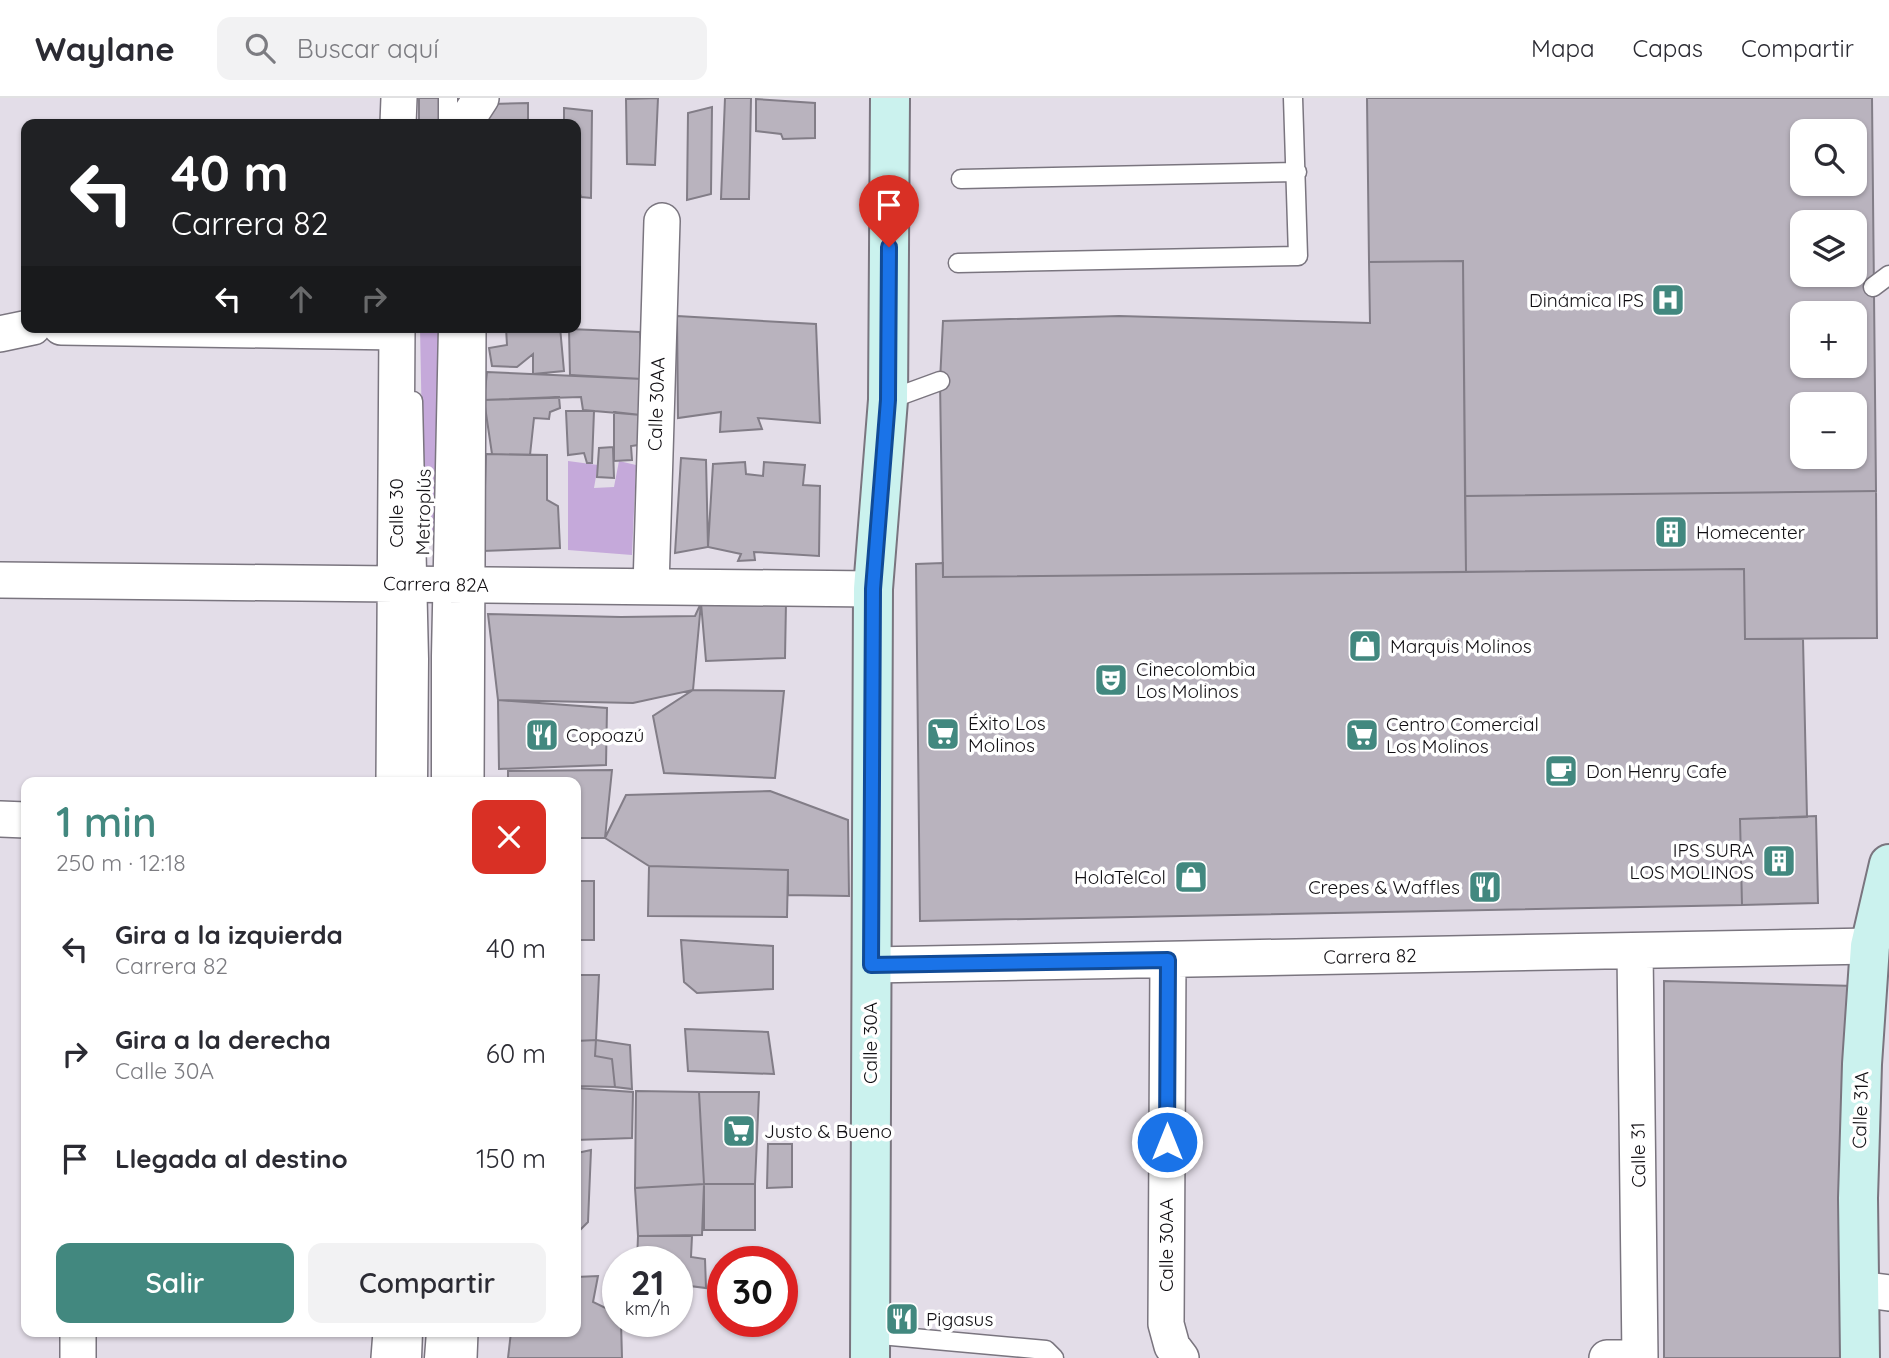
<!DOCTYPE html>
<html lang="es">
<meta charset="utf-8">
<style>
:root{--surface:#fff;--page:#f2f2f3;--text:#2b2b33;--muted:#7c7c81;--line:#e1e1e2;--accent:#42887f}
body{margin:0;font-family:Quicksand,sans-serif;background:var(--page);color:var(--text);height:100vh;display:flex;flex-direction:column;font-size:26px;white-space:nowrap}
*{box-sizing:border-box;margin:0}
p{font-size:23px;color:var(--muted)}
.icon{flex:none;width:38px;height:38px;fill:none;stroke:currentColor;stroke-width:2;stroke-linecap:round;stroke-linejoin:round}
.map{position:relative;flex:1;overflow:hidden}
.sheet{position:absolute;left:21px;top:679px;width:560px;height:560px;display:flex;flex-direction:column;background:var(--surface);border-radius:14px;box-shadow:0 2px 5px #0004}
.sheet>*{flex:none}
.guide{position:absolute;left:21px;top:21px;width:560px;height:214px;border-radius:14px;box-shadow:0 2px 5px #0004;background:#202124;color:#fff;overflow:hidden}
.tools{position:absolute;left:1790px;top:21px;display:grid;gap:14px}
.tools a{display:grid;place-items:center;width:77px;height:77px;border-radius:14px;background:var(--surface);box-shadow:0 2px 5px #0004;font-size:35px}
.speed{position:absolute;left:602px;top:1148px;display:flex;gap:14px;font-size:35px;font-weight:700;text-align:center}
.speed>*{display:grid;place-content:center;width:91px;height:91px;border-radius:50%;background:var(--surface);box-shadow:0 2px 5px #0004;line-height:1}
.speed small{font-size:18px;font-weight:400}
.speed .limit{border:10px solid #d22;background:#fff;color:#111}
.pin{position:absolute;display:grid;place-items:center;width:60px;height:60px;color:#fff;margin:-72px -30px;border-radius:50% 50% 50% 0;rotate:-45deg;box-shadow:0 0 7px #0007}
.pin .icon{rotate:45deg}
.me{position:absolute;width:77px;margin:-38px;rotate:0deg;stroke-linejoin:round;filter:drop-shadow(0 0 5px #0008)}
.turn{display:flex;align-items:center;gap:24px;height:147px;padding:0 35px;font-size:32px}
.turn .icon{width:91px;height:91px;stroke-width:2.5}
.turn b{display:block;font-size:49px;line-height:60px}
.lanes{display:flex;align-items:center;height:66px;padding:0 35px;background:#0003;justify-content:center;gap:35px;direction:ltr}
.lanes .off{opacity:.35}
.round{display:grid;place-items:center;flex:none;width:74px;height:74px;border-radius:14px;background:var(--page)}
.summary{display:flex;align-items:center;justify-content:space-between;height:119px;padding:0 35px}
h1{font-size:42px;font-weight:600;line-height:52px;color:var(--accent)}
.action{display:flex;gap:14px;margin-top:auto;padding:14px 35px}
.action a{flex:1;height:80px;border-radius:14px;background:var(--accent);color:#fff;font-size:28px;font-weight:600;line-height:80px;text-align:center}
.action a+a{background:var(--page);color:var(--text)}
ul{padding:0;list-style:none}
li{display:flex;align-items:center;gap:21px;height:105px;padding:0 35px}
li div{flex:1}
li b{display:block;font-size:26px}
li em{font-style:normal}
header{display:flex;align-items:center;gap:42px;box-sizing:border-box;height:98px;padding:0 35px;background:var(--surface);border-bottom:2px solid var(--line)}
header strong{font-size:33px}
nav{display:flex;gap:38px;margin-inline-start:auto;font-size:24px}
.search{width:490px;height:63px;background:var(--page);display:flex;align-items:center;gap:18px;box-sizing:border-box;padding:0 24px;border-radius:14px;color:var(--muted);font-size:26px}
.map>svg:first-child{display:block}
.green{fill:#c5a9da}
.building{fill:#b9b3be;stroke:#827d87;stroke-width:2;fill-rule:evenodd}
.lines{fill:none;stroke-linecap:round;stroke-linejoin:round}
.lane-casing{stroke:#7a757f;stroke-width:21}
.street-casing{stroke:#7a757f;stroke-width:38}
.secondary-casing{stroke:#7a757f;stroke-width:42}
.lane{stroke:#fff;stroke-width:18}
.street{stroke:#fff;stroke-width:35}
.secondary{stroke:#cbf2ee;stroke-width:38}
.route-casing{stroke:#114b97;stroke-width:18}
.route{stroke:#1a73e8;stroke-width:12}
.labels{text-anchor:middle;stroke-width:7;stroke-linejoin:round;paint-order:stroke}
.poi-label{font-size:19px;fill:#110f13;stroke:#fff;text-anchor:start}
.street-label{font-size:19px;fill:#110f13;stroke:#fff}
</style>
<header>
<strong>Waylane</strong>
<div class="search"><svg class="icon" aria-label="search" viewBox="0 0 24 24"><circle cx="10" cy="10" r="6"/><path d="M15 15l6 6"/></svg>Buscar aquí</div>
<nav><a>Mapa</a><a>Capas</a><a>Compartir</a></nav>
</header>
<div class="map">
<svg width="1889" height="1260" viewBox="0 0 1889 1260">
<rect width="100%" height="100%" fill="#e3dde8"/>
<path class="green" d="M420 229H439L436 438 424 439Z
M568 363 598 367 594 390 614 389 619 363 636 367 632 457 568 452Z"/>
<path class="building" d="M419 0H440V26H419Z
M658 0 655 67 627 66 626 1Z
M725 0H751L749 101H721Z
M1367 0H1872L1876 393 1465 398 1463 163 1369 164ZM1802 33H1855V86H1802ZM1802 124H1855V177H1802ZM1802 215H1855V268H1802ZM1802 306H1855V359H1802Z
M756 1 815 5V40L783 41 781 36 756 33Z
M528 5V26H485L492 6Z
M712 9 711 96 687 102 688 15Z
M564 10 592 13 591 100 581 99 576 83V26H564Z
M1463 163 1466 474 943 479 940 283 943 223 1119 218 1370 225 1369 164Z
M677 218 816 226 820 325 758 320 762 331 720 334 721 314 678 320Z
M560 229 564 273 533 276V256L517 269 492 268 489 250 507 247 506 230Z
M569 231 640 234 643 281 570 277Z
M487 274 643 281 640 317 583 312 581 299 484 302Z
M559 299 560 310 550 314 549 321 534 320 530 357 492 356 484 302Z
M566 313H594L592 365H587L584 355 568 357Z
M614 314 640 317 638 347 631 348 632 362 614 363Z
M613 349 614 380 597 379 599 350Z
M486 356 547 357V402L558 408 560 450 483 453Z
M681 360 706 362 708 449 675 455Z
M745 364 746 376 763 378 764 364 805 367 803 387 820 388 819 458 754 454 755 462 738 463 741 456 708 449 713 366Z
M1876 393 1877 540 1745 541 1744 471 1466 474 1465 398Z
M943 465V479L1744 471 1745 541H1803L1807 719 1740 721 1742 807 920 823 916 466Z
M786 504 785 560 706 563 701 505Z
M701 505 693 592 633 605 498 602 488 516 621 519 695 518Z
M693 592 784 593 775 680 664 675 653 618Z
M498 602 607 610 606 667 499 671Z
M612 672 605 740H576V684H508V673Z
M770 693 848 722 849 798 788 797V772L649 768 605 740 626 697Z
M1816 718 1818 805 1742 807 1740 721Z
M649 768 788 772 787 819 648 818Z
M576 783H594V842H576Z
M681 842 773 848V891L697 895 684 884Z
M576 877H599L596 942 576 943Z
M1664 883 1855 888 1844 1260H1664Z
M685 931 768 934 774 976 688 973Z
M596 942 630 947 632 991 615 989 612 961 595 958Z
M596 942 595 958 612 961 615 989 576 988V943Z
M576 990 633 994 632 1040 576 1042Z
M636 993 699 994 704 1086 635 1090Z
M699 994H759L755 1086H704Z
M768 1046H792V1089L767 1090Z
M576 1048 577 1055 591 1052 588 1124 576 1136Z
M704 1086H755V1132H704Z
M704 1086 702 1137 638 1138 635 1090Z
M638 1138H692L691 1159 705 1161 706 1190 682 1187 680 1181H677V1164H637Z
M598 1178 593 1204 618 1216V1223H621L622 1260H508L511 1234H576V1179Z"/>
<g class="lines">
<defs>
<path id="lane" d="M448 26V0
M961 81 1297 74
M958 165 1298 158 1293 0
M1873 189 1889 177
M888 302 940 283
M413 303 419 561 418 684
M441 684V558L448 229
M869 1236 1046 1252 1054 1260
M412 1260 413 1234
M434 1260 436 1234"/>
<path id="street" d="M398 26 399 0
M469 26 470 17 481 0
M61 229 397 234
M0 236 33 229
M0 482 873 491
M651 489 662 123
M394 684 397 229
M466 684 468 229
M0 721 26 722
M1635 853 1640 1260
M1168 862 1166 1226 1172 1248 1181 1260
M871 867 1870 848
M1859 1191 1889 1195
M78 1260V1234
M389 1260 391 1234
M459 1260 460 1234
M1607 1260 1640 1259"/>
<path id="secondary" d="M870 1260 873 491 888 302 890 0
M1860 1260 1858 1100 1862 966 1870 848 1889 766"/>
</defs>
<use href="#lane" class="lane-casing"/>
<use href="#street" class="street-casing"/>
<use href="#secondary" class="secondary-casing"/>
<use href="#lane" class="lane"/>
<use href="#street" class="street"/>
<use href="#secondary" class="secondary"/>
</g>
<g class="lines">
<defs>
<path id="route" d="M889 149 888 302 873 491 871 867 1168 862 1167 1044"/>
</defs>
<use href="#route" class="route-casing"/>
<use href="#route" class="route"/>
</g>
<defs>
<symbol id="hospital-square" viewBox="-11 -11 22 22"><rect x="-9" y="-9" width="18" height="18" rx="4" fill="#42887f" stroke="#fff"/><path d="M-5-5h3v3.5h4V-5h3V5h-3V1.5h-4V5h-3Z" fill="#fff"/></symbol>
<symbol id="building-square" viewBox="-11 -11 22 22"><rect x="-9" y="-9" width="18" height="18" rx="4" fill="#42887f" stroke="#fff"/><path d="M-4-6H4V6H1V3H-1V6H-4ZM-2.5-4.3h1.7v1.8h-1.7ZM.8-4.3h1.7v1.8H.8ZM-2.5-1h1.7V.8h-1.7ZM.8-1h1.7V.8H.8Z" fill="#fff"/></symbol>
<symbol id="shop-square" viewBox="-11 -11 22 22"><rect x="-9" y="-9" width="18" height="18" rx="4" fill="#42887f" stroke="#fff"/><path d="M-5-2.5h2.3a2.7 3.5 0 0 1 5.4 0H5L5.5 6h-11ZM-1.5-2.5h3a1.5 2.3 0 0 0-3 0Z" fill="#fff"/></symbol>
<symbol id="theatre-square" viewBox="-11 -11 22 22"><rect x="-9" y="-9" width="18" height="18" rx="4" fill="#42887f" stroke="#fff"/><path d="M-5-5.5Q0-4 5-5.5V0Q5 5 0 6Q-5 5-5 0ZM-3.3-2.5H-1v1.5H-3.3ZM1-2.5H3.3v1.5H1ZM-2.8 1Q0 5.5 2.8 1Z" fill="#fff"/></symbol>
<symbol id="supermarket-square" viewBox="-11 -11 22 22"><rect x="-9" y="-9" width="18" height="18" rx="4" fill="#42887f" stroke="#fff"/><path d="M-6-5.5h2.5l.6 2H6L4.5 2H-2.5L-4.4-4H-6ZM-1.5 3.2a1.3 1.3 0 1 0 .1 0ZM3 3.2a1.3 1.3 0 1 0 .1 0Z" fill="#fff"/></symbol>
<symbol id="restaurant-square" viewBox="-11 -11 22 22"><rect x="-9" y="-9" width="18" height="18" rx="4" fill="#42887f" stroke="#fff"/><path d="M-5-6h1v4h1v-4h1v4h1v-4h1v5L-1.5 .5V6h-2V.5L-5-1ZM5-6V6H3V1.5H1.5Q1.5-4 5-6Z" fill="#fff"/></symbol>
<symbol id="cafe-square" viewBox="-11 -11 22 22"><rect x="-9" y="-9" width="18" height="18" rx="4" fill="#42887f" stroke="#fff"/><path d="M-5.5-4.5H6V0H3Q3 3.5 0 3.5H-2.5Q-5.5 3.5-5.5 0ZM3-3.2v2h1.7v-2ZM-6 4.5H4V6H-6Z" fill="#fff"/></symbol>
</defs>
<g fill-rule="evenodd">
<use href="#hospital-square" x="1649" y="183" width="38" height="38"/>
<use href="#building-square" x="1652" y="415" width="38" height="38"/>
<use href="#shop-square" x="1346" y="529" width="38" height="38"/>
<use href="#theatre-square" x="1092" y="563" width="38" height="38"/>
<use href="#supermarket-square" x="924" y="617" width="38" height="38"/>
<use href="#restaurant-square" x="523" y="618" width="38" height="38"/>
<use href="#supermarket-square" x="1343" y="618" width="38" height="38"/>
<use href="#cafe-square" x="1542" y="654" width="38" height="38"/>
<use href="#building-square" x="1760" y="744" width="38" height="38"/>
<use href="#shop-square" x="1172" y="760" width="38" height="38"/>
<use href="#restaurant-square" x="1466" y="770" width="38" height="38"/>
<use href="#supermarket-square" x="720" y="1014" width="38" height="38"/>
<use href="#restaurant-square" x="883" y="1202" width="38" height="38"/>
</g>
<g class="labels">
<g class="poi-label">
<text x="1644" y="209" text-anchor="end">Dinámica IPS</text>
<text x="1696" y="441">Homecenter</text>
<text x="1390" y="555">Marquis Molinos</text>
<text x="1136" y="578">Cinecolombia<tspan x="1136" dy="22">Los Molinos</tspan></text>
<text x="968" y="632">Éxito Los<tspan x="968" dy="22">Molinos</tspan></text>
<text x="1386" y="633">Centro Comercial<tspan x="1386" dy="22">Los Molinos</tspan></text>
<text x="566" y="644">Copoazú</text>
<text x="1586" y="680">Don Henry Cafe</text>
<text x="1754" y="759" text-anchor="end">IPS SURA<tspan x="1754" dy="22">LOS MOLINOS</tspan></text>
<text x="1166" y="786" text-anchor="end">HolaTelCol</text>
<text x="1460" y="796" text-anchor="end">Crepes &amp; Waffles</text>
<text x="764" y="1040">Justo &amp; Bueno</text>
<text x="926" y="1228">Pigasus</text>
</g>
<g class="street-label">
<text transform="translate(656 306) rotate(-88)" y="7">Calle 30AA</text>
<text transform="translate(423 414) rotate(-89)" y="7">Metroplús</text>
<text transform="translate(396 415) rotate(-90)" y="7">Calle 30</text>
<text transform="translate(436 486) rotate(1)" y="7">Carrera 82A</text>
<text transform="translate(1370 858) rotate(-1)" y="7">Carrera 82</text>
<text transform="translate(870 945) rotate(-90)" y="7">Calle 30A</text>
<text transform="translate(1860 1012) rotate(-88)" y="7">Calle 31A</text>
<text transform="translate(1638 1057) rotate(-91)" y="7">Calle 31</text>
<text transform="translate(1166 1147) rotate(-90)" y="7">Calle 30AA</text>
</g>
</g>
</svg>
<div class="tools">
<a><svg class="icon" aria-label="search" viewBox="0 0 24 24"><circle cx="10" cy="10" r="6"/><path d="M15 15l6 6"/></svg></a>
<a><svg class="icon" aria-label="layers" viewBox="0 0 24 24"><path d="M12 4l9 5-9 5-9-5zM3 14l9 5 9-5"/></svg></a>
<a>+</a>
<a>−</a>
</div>
<div class="speed"><div>21<small>km/h</small></div><div class="limit">30</div></div>
<div class="pin" style="left:889px;top:149px;background:#d93025"><svg class="icon" aria-label="arrive" viewBox="0 0 24 24"><path d="M6 21V4h12l-3 4 3 4H6"/></svg></div>
<svg class="me" style="left:1167px;top:1044px" viewBox="-20 -20 40 40"><circle r="17" fill="#1a73e8" stroke="#fff" stroke-width="3"/><path d="M0-11L8 9 0 5-8 9z" fill="#fff"/></svg>
<div class="guide">
<div class="turn"><svg class="icon" aria-label="left" viewBox="0 0 24 24"><path d="M17 20v-9H6M10 6l-5 5 5 5"/></svg><div><b>40 m</b>Carrera 82</div></div>
<div class="lanes"><svg class="icon" aria-label="left" viewBox="0 0 24 24"><path d="M17 20v-9H6M10 6l-5 5 5 5"/></svg><svg class="icon off" aria-label="ahead" viewBox="0 0 24 24"><path d="M12 20V5M6 11l6-6 6 6"/></svg><svg class="icon off" aria-label="right" viewBox="0 0 24 24"><path d="M7 20v-9h11M14 6l5 5-5 5"/></svg></div>
</div>
<section class="sheet">
<div class="summary"><div><h1>1 min</h1><p>250 m · 12:18</p></div><a class="round" style="background:#d93025;color:#fff"><svg class="icon" aria-label="close" viewBox="0 0 24 24"><path d="M6 6l12 12M18 6L6 18"/></svg></a></div>
<ul>
<li><svg class="icon" aria-label="left" viewBox="0 0 24 24"><path d="M17 20v-9H6M10 6l-5 5 5 5"/></svg><div><b>Gira a la izquierda</b><p>Carrera 82</p></div><em>40 m</em></li>
<li><svg class="icon" aria-label="right" viewBox="0 0 24 24"><path d="M7 20v-9h11M14 6l5 5-5 5"/></svg><div><b>Gira a la derecha</b><p>Calle 30A</p></div><em>60 m</em></li>
<li><svg class="icon" aria-label="arrive" viewBox="0 0 24 24"><path d="M6 21V4h12l-3 4 3 4H6"/></svg><div><b>Llegada al destino</b></div><em>150 m</em></li>
</ul>
<div class="action"><a>Salir</a><a>Compartir</a></div>
</section>
</div>
